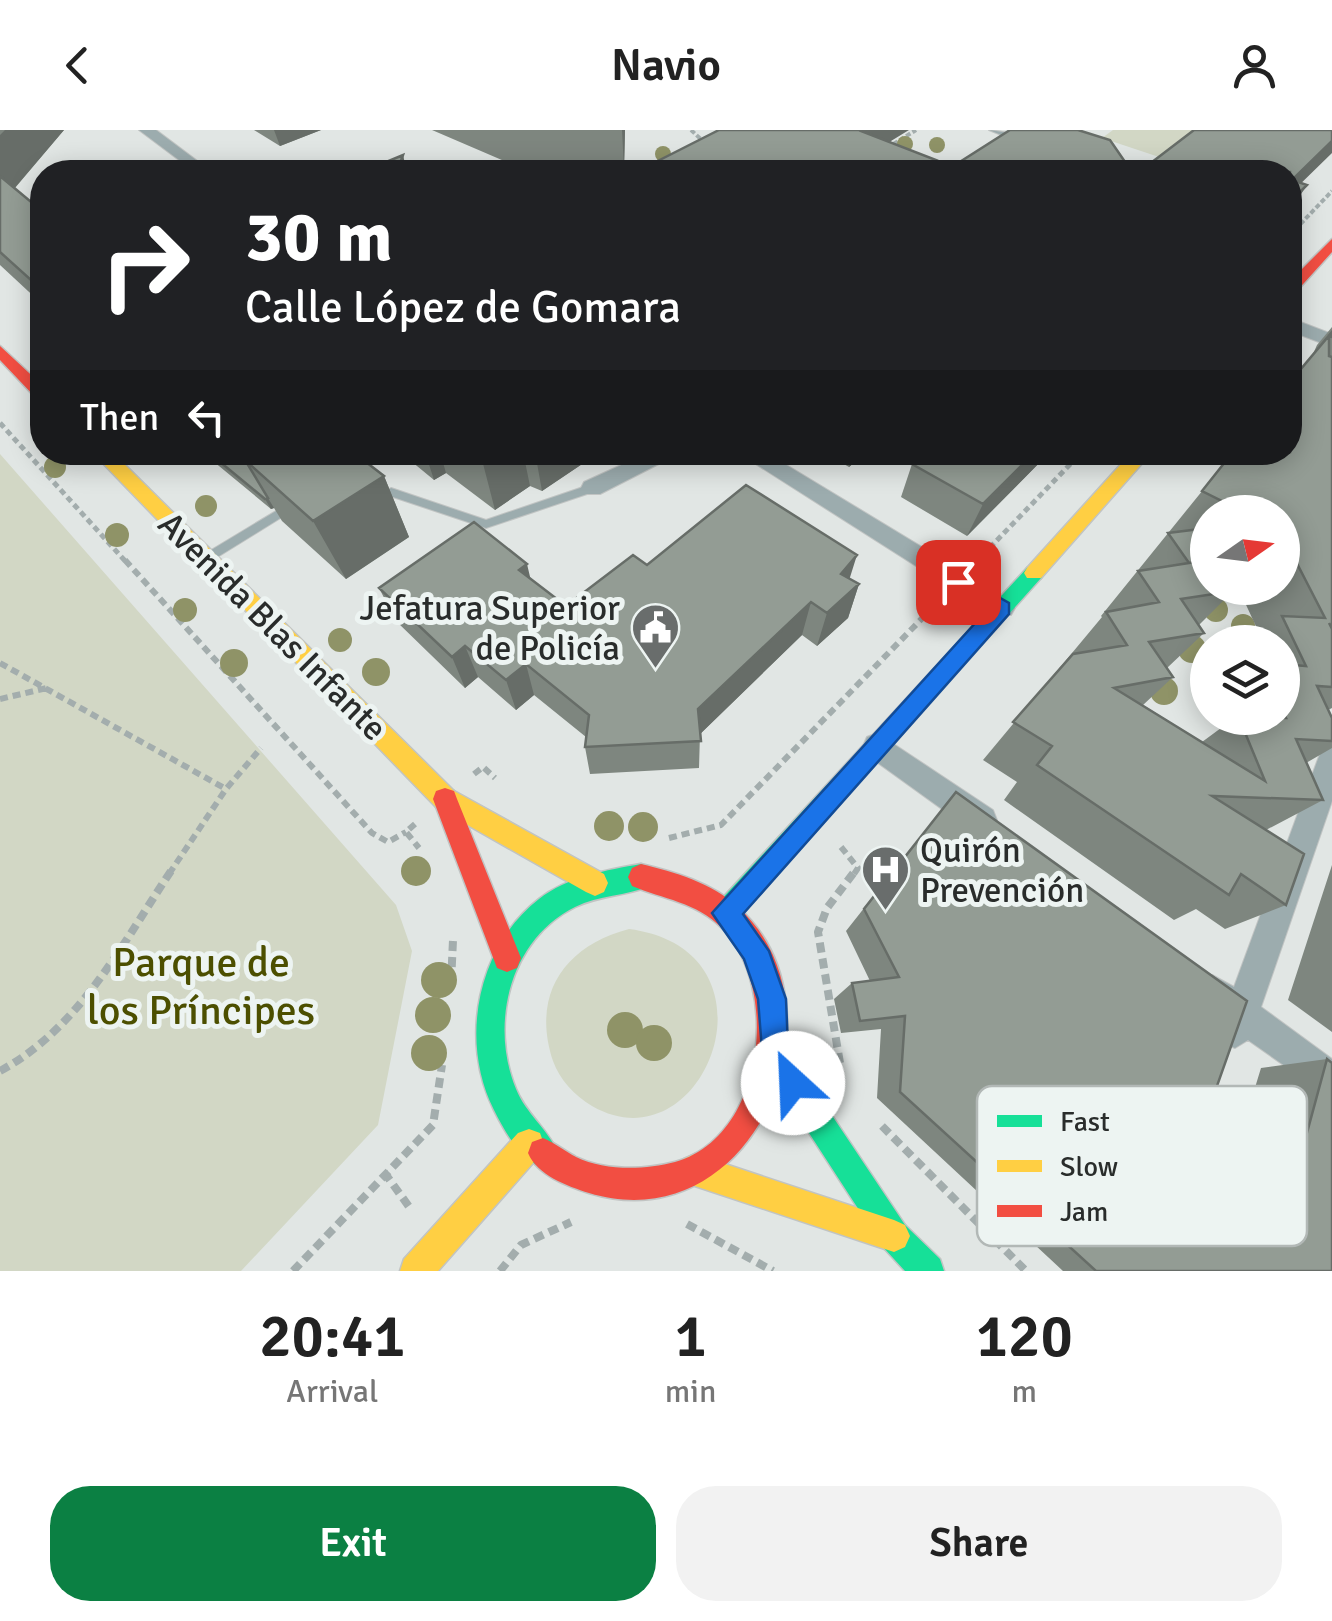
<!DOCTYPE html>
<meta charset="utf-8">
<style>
:root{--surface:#fff;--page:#f2f2f2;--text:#222;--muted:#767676;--accent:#0b8043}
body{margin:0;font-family:Signika,sans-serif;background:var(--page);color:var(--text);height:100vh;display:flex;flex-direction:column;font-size:38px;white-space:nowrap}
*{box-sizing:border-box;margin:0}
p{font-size:32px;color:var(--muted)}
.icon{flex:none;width:55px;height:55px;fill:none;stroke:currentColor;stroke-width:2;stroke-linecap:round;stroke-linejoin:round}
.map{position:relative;height:1141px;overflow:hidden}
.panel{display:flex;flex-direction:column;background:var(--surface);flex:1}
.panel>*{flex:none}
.guide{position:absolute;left:30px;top:30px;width:1272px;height:305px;border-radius:40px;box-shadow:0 5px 25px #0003;background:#202124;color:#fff;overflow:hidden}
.needle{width:65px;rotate:76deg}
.controls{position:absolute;left:1190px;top:365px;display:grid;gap:20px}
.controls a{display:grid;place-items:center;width:110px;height:110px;border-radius:50%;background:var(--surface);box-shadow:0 5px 25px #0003;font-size:50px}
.pin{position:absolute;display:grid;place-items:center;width:85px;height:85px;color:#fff;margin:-42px;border-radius:20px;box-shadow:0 5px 15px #0006}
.me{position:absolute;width:110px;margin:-55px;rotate:335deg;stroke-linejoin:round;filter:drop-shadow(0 0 8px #0008)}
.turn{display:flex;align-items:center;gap:35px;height:210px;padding:0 50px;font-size:45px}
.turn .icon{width:130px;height:130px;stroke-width:2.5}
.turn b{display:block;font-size:70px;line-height:85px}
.then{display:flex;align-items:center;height:95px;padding:0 50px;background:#0003;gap:20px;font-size:38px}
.eta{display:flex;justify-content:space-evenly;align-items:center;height:170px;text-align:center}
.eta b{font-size:60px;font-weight:600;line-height:70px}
.cta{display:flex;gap:20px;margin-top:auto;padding:20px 50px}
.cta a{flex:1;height:115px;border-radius:40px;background:var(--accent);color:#fff;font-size:40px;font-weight:600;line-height:115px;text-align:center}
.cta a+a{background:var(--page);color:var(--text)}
header{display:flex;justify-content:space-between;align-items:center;height:130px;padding:0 50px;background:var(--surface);font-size:45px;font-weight:600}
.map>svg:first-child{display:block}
.green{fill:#d2d7c5}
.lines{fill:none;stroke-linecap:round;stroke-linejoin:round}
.lane-casing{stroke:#c1c4c3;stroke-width:2}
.street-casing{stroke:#c1c4c3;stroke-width:2}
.fast-casing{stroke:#c1c4c3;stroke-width:3}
.slow-casing{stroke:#c1c4c3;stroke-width:3}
.jam-casing{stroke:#c1c4c3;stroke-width:3}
.path-far3{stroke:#a3adad;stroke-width:4;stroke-dasharray:5 2.5;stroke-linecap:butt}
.path-far2{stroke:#a3adad;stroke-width:5;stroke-dasharray:6 4;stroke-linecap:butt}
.path-far1{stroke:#a3adad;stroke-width:6;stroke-dasharray:8 5;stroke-linecap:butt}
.path{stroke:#a3adad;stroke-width:8;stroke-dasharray:10 6;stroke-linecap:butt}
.lane{fill:#9cacae;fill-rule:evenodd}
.street{fill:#9cacae;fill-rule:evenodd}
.fast{fill:#16e098;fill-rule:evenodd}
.slow{fill:#ffcf43;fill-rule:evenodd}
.jam{fill:#f24e42;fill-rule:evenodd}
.tree{fill:#8f9367}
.wall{fill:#7e867f;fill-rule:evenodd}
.shaded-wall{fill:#676d68}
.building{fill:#939c94;stroke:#676d68;stroke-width:2.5}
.route{fill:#1a73e8;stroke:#114b97;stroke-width:2.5}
.labels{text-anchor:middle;stroke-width:10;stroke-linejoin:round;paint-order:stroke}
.poi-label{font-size:35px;fill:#292c2b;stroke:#edf4f2;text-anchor:end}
.street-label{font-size:35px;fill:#292c2b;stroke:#edf4f2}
.near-park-label{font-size:42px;fill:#4c4f00;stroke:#edf4f2}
.key{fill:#edf4f2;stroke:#b2b8b6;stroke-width:2.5}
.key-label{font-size:28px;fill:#292c2b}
</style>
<header><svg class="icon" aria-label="back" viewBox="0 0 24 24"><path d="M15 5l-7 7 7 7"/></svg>Navio<svg class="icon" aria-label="person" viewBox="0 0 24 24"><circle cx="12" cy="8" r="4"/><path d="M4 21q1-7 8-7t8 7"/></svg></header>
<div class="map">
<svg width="1332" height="1141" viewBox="0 0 1332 1141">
<rect width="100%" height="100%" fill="#e1e6e4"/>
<path class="green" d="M1113 0H1193L1159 27 1102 8Z
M0 324 396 775 412 821 378 995 241 1141H0Z
M629 799C789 820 705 1041 592 976 574 965 560 950 553 931 531 865 564 816 629 799Z"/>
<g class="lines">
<defs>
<path id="lane" d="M592 354 596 355V361L486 398 387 365 385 362 391 358 486 390Z
M291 372 297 376 295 379 211 431H203L201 428 203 425Z"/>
<path id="street" d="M139 0H156L212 42H195Z
M989 0 1024 5 1049 0 1026 15Z
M1290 188 1332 204V217L1290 201Z
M650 322H682L600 364H584L581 358 584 352Z
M737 322H765L1011 471 1015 478 1011 485H993Z
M877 603 993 680 997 690 993 700 982 704 971 700 867 625 863 616 867 607Z
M1332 616V671L1261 877 1332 929V969L1248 910 1235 918 1223 913 1218 901 1222 890 1200 874 1195 862 1200 850 1212 845 1234 857 1318 629 1322 620Z"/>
<path id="fast" d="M1034 435 1041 438 1044 443 1041 448 735 792 726 796 717 792 713 783 717 774 1027 438Z
M641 734 650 738 654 747 650 756C626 766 599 765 575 777 510 809 489 894 516 959 526 984 548 999 558 1023L554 1034 543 1038C520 1029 505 1002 494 980 459 911 477 817 539 769 567 747 607 740 641 734Z
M773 908 783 912 905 1095 940 1129 944 1141H905L883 1117 763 932 759 922 763 912Z"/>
<path id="slow" d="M92 322H112L454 661 604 744 608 753 604 762 595 766 586 762 436 677Z
M1132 322H1152L1041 448H1027L1024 443 1027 438Z
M529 999 540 1003 544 1014 540 1025 438 1141H400L404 1129 518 1003Z
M695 1024 894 1090 905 1095 910 1106 905 1117 894 1122 695 1056 684 1051 679 1040 684 1029Z"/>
<path id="jam" d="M1332 109V122L1295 163 1290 165V151Z
M0 216 42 255V269L36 268 0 230Z
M445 658 454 661 457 669 521 828 517 838 507 842 497 838 433 669 436 661Z
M641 734C675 742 712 753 738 777 851 879 755 1113 589 1063 567 1056 537 1045 528 1023L532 1012 543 1008C555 1013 565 1021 576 1027 605 1041 644 1040 675 1032 765 1007 781 858 722 798 696 772 663 769 632 756L628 747 632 738Z"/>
</defs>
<use href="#lane" class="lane-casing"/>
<use href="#street" class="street-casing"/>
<use href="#fast" class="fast-casing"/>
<use href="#slow" class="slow-casing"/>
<use href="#jam" class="jam-casing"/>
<path class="path-far3" d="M691 0 705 13
M887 18 916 0
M1290 105 1332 61"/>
<path class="path-far2" d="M0 293 127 433
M976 432 1082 322"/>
<path class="path-far1" d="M125 430 372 703 388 712 406 702
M0 533 226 659
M0 569 47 558
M474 644 483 637 495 648
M415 694 406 702 419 718
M669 708 721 695 940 470
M841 717 858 738 854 744
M169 744 226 659 261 618"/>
<path class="path" d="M451 853 453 810
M840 933 818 802 827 778 855 741
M0 941C80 898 122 814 171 741
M882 996 1026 1141
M384 1042 410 1078
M687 1094 773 1141
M293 1141 433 995 442 935
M500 1141 521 1115 571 1092"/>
<use href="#lane" class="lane"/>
<use href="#street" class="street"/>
<use href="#fast" class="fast"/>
<use href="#slow" class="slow"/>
<use href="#jam" class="jam"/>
</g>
<g class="tree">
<circle cx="905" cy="14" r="8"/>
<circle cx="937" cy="15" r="8"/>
<circle cx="663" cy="24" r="8"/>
<circle cx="55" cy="337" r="11"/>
<circle cx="206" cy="376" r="11"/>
<circle cx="117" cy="405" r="12"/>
<circle cx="185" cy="480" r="12"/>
<circle cx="1216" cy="480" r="12"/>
<circle cx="1243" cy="496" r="12"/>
<circle cx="340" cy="510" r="12"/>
<circle cx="1192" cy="519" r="14"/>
<circle cx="234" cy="533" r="14"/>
<circle cx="376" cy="542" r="14"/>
<circle cx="1164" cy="561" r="14"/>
<circle cx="609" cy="696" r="15"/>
<circle cx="643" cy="697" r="15"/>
<circle cx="416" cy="741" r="15"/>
<circle cx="439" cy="850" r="18"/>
<circle cx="433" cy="885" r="18"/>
<circle cx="625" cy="900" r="18"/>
<circle cx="654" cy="913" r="18"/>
<circle cx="429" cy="923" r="18"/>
</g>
<path class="wall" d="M0 0H64L15 58 42 81V174L0 135Z
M254 0H321L280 16Z
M432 0H625L624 39 525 40Z
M1332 197V578L1328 580 1332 588V618L1306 633 1323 670 1266 700 1286 775 1225 799 1196 779 1174 790 1004 670 1017 652 983 630 1102 487 1101 486 1313 224 1317 215ZM1208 382H1282V458H1208ZM1241 464 1260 505 1252 512H1282V588H1217L1221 598 1202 612 1143 575 1173 547 1167 538 1204 503 1199 495 1229 465Z
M202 322H250L254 325 384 346 409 407 346 449 282 391 274 378 271 379Z
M400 322H600L542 361 530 356 495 380 446 343 434 350Z
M823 322H866L849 337Z
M925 322H1050L967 406 901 367 912 334Z
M647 435 850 449 859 454 848 488 817 516 802 505 700 604 699 638 590 644 585 617 586 607 534 565 516 580 478 547 465 558 396 491 379 458 530 448 566 476Z
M932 692 1206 987 1229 1036H1231L1261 938 1327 929 1332 1141H1063L877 968 881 899 841 903 834 869 852 853 870 851 846 801Z
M1332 735V902L1288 870Z"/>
<path class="shaded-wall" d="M5 0H64L6 68 0 59V5Z
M274 0H321L280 16Z
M622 0H625L624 39Z
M862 0H909L855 33Z
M1332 11V23L1290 64 1292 50Z
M403 25 407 42H397Z
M936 30 932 42H917Z
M1307 55 1290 81V72Z
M425 322H440L446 343 434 350Z
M480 322H523L530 356 495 380Z
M535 322H600L542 361Z
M853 322H866L849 337Z
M1035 322H1050L967 406 983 374Z
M384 346 409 407 346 449 313 391Z
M268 368 274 378 271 379 265 369Z
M857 425 846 460 841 444Z
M527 434 535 468 519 440Z
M859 454 848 488 817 516 827 483Z
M811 472 802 505 696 608 698 579Z
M465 516 478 547 465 558 452 527Z
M526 534 534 565 516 580 506 550Z"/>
<path class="building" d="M719 0H862L861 1 936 30 917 42H636Z
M1010 0H1078L1110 10 1132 42H944Z
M1194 0H1332V11L1292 50 1307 55 1290 72V42H1139Z
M403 25 397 42H362Z
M0 46 42 81V93L36 94 42 100V160L0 122Z
M1332 202V207L1329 206V226L1332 227V499L1329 493 1332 499V557L1317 556 1332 588V611L1296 609 1323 670 1212 666 1304 724 1286 775 1241 744 1229 765 1037 635 1052 616 1013 592 1073 524 1127 515 1106 482 1159 472 1138 441 1208 430V458H1231L1234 461 1181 469 1204 503 1149 512 1173 547 1114 558 1265 651 1239 588H1286L1282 580V534L1306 536 1282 486 1325 488 1289 418H1282V382H1244L1202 361 1233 322H1290V252Z
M208 322H250L254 325 245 330 268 368 265 369Z
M258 322H353L384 346 313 391 245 330Z
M925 322H1035L983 374 912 334Z
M746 355 857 425 841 444 859 454 827 483 811 472 698 579 701 611 585 617 589 585 526 534 506 550 465 516 452 527 379 458 474 392 527 434 519 440 566 476 633 425 647 435Z
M1208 398V430L1189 433 1168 403Z
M956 662 1247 871 1206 987 1227 1005 1222 1023 1231 1040 1250 1046 1266 1037 1292 1058 1327 929 1332 933V1141H1096L900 962 905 886 860 891 852 853 899 847 864 779Z"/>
<path class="route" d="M958 444 1009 473V484L743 784 769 821 786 869 788 918 808 953 804 963 793 968 783 963 763 933 758 869 744 829 712 783 987 480 951 457V446Z"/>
<defs>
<symbol id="civic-pin" viewBox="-11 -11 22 30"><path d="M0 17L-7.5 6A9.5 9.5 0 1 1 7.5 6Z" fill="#696d6c" stroke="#edf4f2"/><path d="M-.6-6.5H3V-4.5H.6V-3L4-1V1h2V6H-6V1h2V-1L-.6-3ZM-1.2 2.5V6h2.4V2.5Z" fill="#fff"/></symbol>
<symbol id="hospital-pin" viewBox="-11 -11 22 30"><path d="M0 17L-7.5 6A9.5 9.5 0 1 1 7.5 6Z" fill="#696d6c" stroke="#edf4f2"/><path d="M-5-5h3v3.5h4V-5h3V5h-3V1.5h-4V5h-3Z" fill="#fff"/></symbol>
</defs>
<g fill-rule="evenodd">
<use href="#civic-pin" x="628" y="470" width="55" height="75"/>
<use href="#hospital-pin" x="858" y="712" width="55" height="75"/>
</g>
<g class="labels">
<g class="poi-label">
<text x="620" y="490">Jefatura Superior<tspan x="620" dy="40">de Policía</tspan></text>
<text x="920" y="732" text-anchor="start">Quirón<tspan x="920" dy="40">Prevención</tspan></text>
</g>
<g class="street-label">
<text transform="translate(273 496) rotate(45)" y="12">Avenida Blas Infante</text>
</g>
<g class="near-park-label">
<text x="201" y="846">Parque de<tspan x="201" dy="48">los Príncipes</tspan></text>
</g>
</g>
<rect x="977" y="956" width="330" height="160" rx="15" class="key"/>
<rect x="997" y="985" width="45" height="12" fill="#16e098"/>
<rect x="997" y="1030" width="45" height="12" fill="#ffcf43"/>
<rect x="997" y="1075" width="45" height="12" fill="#f24e42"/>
<g class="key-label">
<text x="1060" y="1001">Fast</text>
<text x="1060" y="1046">Slow</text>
<text x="1060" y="1091">Jam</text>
</g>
</svg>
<div class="controls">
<a><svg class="needle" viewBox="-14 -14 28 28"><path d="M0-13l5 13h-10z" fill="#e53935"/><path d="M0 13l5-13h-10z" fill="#767676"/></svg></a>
<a><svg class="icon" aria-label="layers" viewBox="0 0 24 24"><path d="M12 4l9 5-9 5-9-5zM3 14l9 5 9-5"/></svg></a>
</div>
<div class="pin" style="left:958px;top:452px;background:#d93025"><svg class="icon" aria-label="arrive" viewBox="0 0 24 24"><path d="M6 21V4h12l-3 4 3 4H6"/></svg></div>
<svg class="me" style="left:793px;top:953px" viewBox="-20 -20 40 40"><circle r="19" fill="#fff"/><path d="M0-13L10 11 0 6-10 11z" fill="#1a73e8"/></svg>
<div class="guide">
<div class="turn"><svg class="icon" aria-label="right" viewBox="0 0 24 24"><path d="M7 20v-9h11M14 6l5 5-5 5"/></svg><div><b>30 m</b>Calle López de Gomara</div></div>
<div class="then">Then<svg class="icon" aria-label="left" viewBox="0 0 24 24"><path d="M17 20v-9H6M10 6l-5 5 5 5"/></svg></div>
</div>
</div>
<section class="panel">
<div class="eta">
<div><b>20:41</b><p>Arrival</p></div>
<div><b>1</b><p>min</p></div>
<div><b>120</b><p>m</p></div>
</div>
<div class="cta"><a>Exit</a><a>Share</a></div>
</section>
